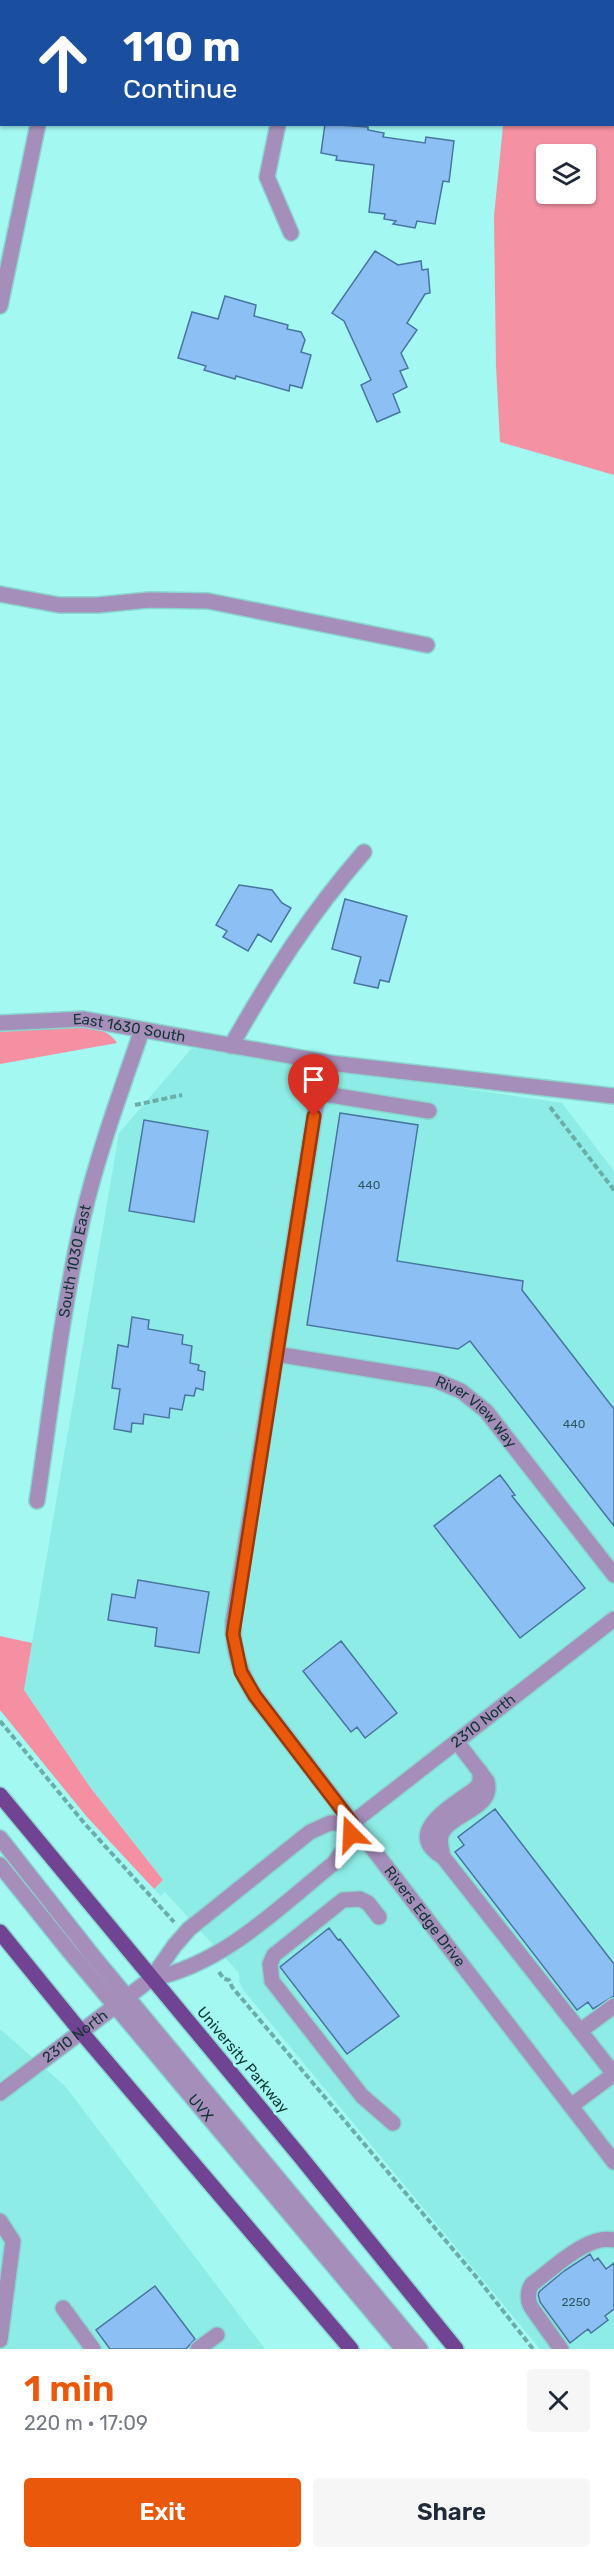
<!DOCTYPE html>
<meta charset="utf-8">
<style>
:root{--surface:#fff;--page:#f6f6f7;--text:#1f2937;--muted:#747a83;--accent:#ea580c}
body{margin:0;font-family:Rubik,sans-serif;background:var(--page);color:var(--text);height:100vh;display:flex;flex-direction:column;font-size:22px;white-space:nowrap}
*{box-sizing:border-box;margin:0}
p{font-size:20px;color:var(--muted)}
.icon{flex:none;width:33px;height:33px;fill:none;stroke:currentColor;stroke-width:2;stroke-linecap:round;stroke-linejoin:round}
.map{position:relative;height:2349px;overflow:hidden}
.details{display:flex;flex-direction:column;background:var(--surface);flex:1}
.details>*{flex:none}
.banner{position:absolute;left:0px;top:0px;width:615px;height:126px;box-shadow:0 2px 4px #0004;background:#1a4fa0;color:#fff;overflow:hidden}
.fabs{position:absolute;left:536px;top:144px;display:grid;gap:12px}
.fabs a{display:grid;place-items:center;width:60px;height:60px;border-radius:6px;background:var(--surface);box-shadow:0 2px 4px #0004;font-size:30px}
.pin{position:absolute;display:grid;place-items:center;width:51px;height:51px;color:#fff;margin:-62px -26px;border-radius:50% 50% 50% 0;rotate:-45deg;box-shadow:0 0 6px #0007}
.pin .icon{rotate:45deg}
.me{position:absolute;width:66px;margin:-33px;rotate:339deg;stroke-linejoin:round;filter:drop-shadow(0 0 4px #0008)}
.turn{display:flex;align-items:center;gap:21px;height:126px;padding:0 24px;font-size:27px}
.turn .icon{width:78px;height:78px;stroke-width:2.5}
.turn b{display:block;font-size:42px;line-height:51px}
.round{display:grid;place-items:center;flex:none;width:63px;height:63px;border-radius:6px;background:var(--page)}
.headline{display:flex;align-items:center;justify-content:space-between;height:102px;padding:0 24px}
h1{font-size:36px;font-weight:600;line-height:45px;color:var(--accent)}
.primary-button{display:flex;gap:12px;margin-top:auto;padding:12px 24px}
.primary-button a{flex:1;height:69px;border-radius:6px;background:var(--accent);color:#fff;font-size:24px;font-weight:600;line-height:69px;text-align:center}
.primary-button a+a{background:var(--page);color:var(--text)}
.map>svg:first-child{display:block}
.built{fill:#8dede6}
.green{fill:#f491a2;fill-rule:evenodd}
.forest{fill:#f590a2}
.building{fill:#8cc0f4;stroke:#48749f;stroke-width:1.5}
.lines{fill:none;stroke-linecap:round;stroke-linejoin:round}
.minor-casing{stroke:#89d5cf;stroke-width:18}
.major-casing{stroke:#89d5cf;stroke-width:18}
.path{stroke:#6bada7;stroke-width:4;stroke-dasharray:6 3;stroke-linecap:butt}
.minor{stroke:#a68ebb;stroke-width:15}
.major{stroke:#714393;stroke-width:15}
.route-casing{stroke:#983908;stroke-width:15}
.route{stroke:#ea580c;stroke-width:10}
.labels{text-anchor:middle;stroke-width:6;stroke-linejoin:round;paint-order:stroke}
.number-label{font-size:12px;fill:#305863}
.street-label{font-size:15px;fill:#113633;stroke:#a3f8f1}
</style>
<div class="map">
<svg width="614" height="2349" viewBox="0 0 614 2349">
<rect width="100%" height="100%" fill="#a3f8f1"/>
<path class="built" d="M192 1048 562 1103 614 1171V2349H540L244 1991 239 1982V1973L165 1892 161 1896 154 1889 163 1880 90 1787 24 1690 119 1133Z
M0 2029 65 2086 265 2349H0Z"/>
<path class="green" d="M321 0H614V475L500 442 496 366 494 216 503 126 494 125 614 124V2ZM585 154V194H546V154Z"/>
<path class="forest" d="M58 1027C79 1028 104 1023 117 1043L0 1064V1032Z
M0 1636 32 1643 24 1690 90 1787 163 1880 154 1889 87 1817 0 1710Z"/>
<path class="building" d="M325 124 368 127V130L384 133 383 137 425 143 426 137 454 141 449 182 443 181 435 224 417 221 415 228 393 224 396 221 384 219 385 214 369 212 374 165 336 160 337 156 321 153Z
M375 251 398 265 421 261 422 270 428 269 430 293 425 294 407 323 417 330 401 353 408 368 400 371 407 387 393 394 400 412 377 422 361 385 371 380 344 321 332 313Z
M225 296 256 305 254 316 288 325 287 329 301 332 305 340 301 352 311 355 302 388 290 385 289 391 236 376 235 379 204 370 206 366 178 358 192 312 218 319Z
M239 885 272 890 282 903 291 908 271 942 258 934 248 951 223 937 227 931 216 925Z
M345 899 407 916 389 982 380 980 378 988 354 983 361 957 332 949Z
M340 1113 418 1125 397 1261 523 1281 522 1290 614 1409V1526L470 1341 458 1349 307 1325Z
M144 1120 208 1131 194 1222 129 1211Z
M132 1317 149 1320 148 1329 183 1335 182 1344 192 1346 190 1363 199 1365 198 1370 205 1372 203 1390 196 1388 194 1396 185 1395 182 1410 170 1408 169 1418 144 1414 143 1424 132 1423 131 1432 114 1429 120 1389 112 1388 118 1345 128 1347Z
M500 1475 515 1495 512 1496 585 1588 520 1638 434 1526Z
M138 1580 209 1592 199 1653 155 1646 157 1628 108 1620 112 1594 135 1598Z
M341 1641 397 1713 365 1738 357 1727 351 1732 303 1671Z
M495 1809 614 1964V1996L593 2009 588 2002 577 2010 455 1852 464 1845 458 1837Z
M329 1928 338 1940 340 1939 399 2016 347 2054 280 1967Z
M590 2254 594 2261 598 2258 606 2269 614 2263V2309L605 2316 608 2320 591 2333 588 2329 570 2343 540 2302 538 2294 540 2291 564 2271Z
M155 2286 195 2339 186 2349H110L96 2330Z"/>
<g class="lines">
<defs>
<g id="minor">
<path d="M66 2V0"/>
<path d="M305 2V0"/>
<path d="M278 124 267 177 291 233"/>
<path d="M0 306 38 124"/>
<path d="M0 594 59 605H98L149 600 208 601 427 645"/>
<path id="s1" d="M0 1023 83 1019 330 1063 614 1096"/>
<path d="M231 1046C272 974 310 914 364 852"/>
<path id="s2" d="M429 1111 318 1093 233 1622C232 1650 240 1673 255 1696L614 2162"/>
<path id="s3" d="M276 1354 435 1380 461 1391 486 1411 614 1575"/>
<path id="s4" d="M37 1501C51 1406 62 1310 83 1217 98 1153 121 1091 142 1030"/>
<path d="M480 1771V1783L475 1789C454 1805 401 1833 443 1857L614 2074 571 2106"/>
<path d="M0 1838 93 1956 420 2349"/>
<path d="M443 1857C442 1850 438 1841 442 1833 451 1813 495 1809 487 1781L457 1742"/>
<path id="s5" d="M0 1865 70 1952 403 2349"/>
<path d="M379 1917 368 1903 360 1899 343 1900 274 1955 270 1964 272 1981 362 2096 393 2123"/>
<path id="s6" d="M151 1979C224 1964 278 1908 334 1863L347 1845 352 1823 614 1619"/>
<path d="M580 2031 614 2006"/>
<path id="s7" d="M0 2093 151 1979 175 1945 189 1929 310 1832 330 1823H352"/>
<path d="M0 2221 13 2241 0 2340"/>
<path d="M63 2308 93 2349"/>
<path d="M198 2349 217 2335"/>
<path d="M561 2349 531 2307C527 2299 527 2292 532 2284 553 2269 587 2234 614 2240"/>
</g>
<path id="major" d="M0 1795 299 2155 456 2349
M0 1932 82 2033 351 2349"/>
</defs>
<use href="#minor" class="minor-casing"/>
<use href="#major" class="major-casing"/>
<path class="path" d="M135 1105 182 1095
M550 1107 614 1190
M0 1721 85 1824 174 1922
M219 1972 224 1979 229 1980 232 1987 478 2279 533 2349"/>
<use href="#minor" class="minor"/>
<use href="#major" class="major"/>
</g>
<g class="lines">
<defs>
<path id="route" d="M314 1116 233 1634 241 1672 255 1696 352 1823 351 1834"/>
</defs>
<use href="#route" class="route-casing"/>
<use href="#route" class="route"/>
</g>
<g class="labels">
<g class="number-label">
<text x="369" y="1189">440</text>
<text x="574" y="1428">440</text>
<text x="576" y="2306">2250</text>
</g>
<g class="street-label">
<text dy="5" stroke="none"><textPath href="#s1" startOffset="130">East 1630 South</textPath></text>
<text dy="5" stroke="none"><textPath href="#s4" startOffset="243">South 1030 East</textPath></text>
<text dy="5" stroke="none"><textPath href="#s3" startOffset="214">River View Way</textPath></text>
<text dy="5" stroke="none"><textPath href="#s6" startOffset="430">2310 North</textPath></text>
<text dy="5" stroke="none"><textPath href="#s2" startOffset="1005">Rivers Edge Drive</textPath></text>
<text dy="5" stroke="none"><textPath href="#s7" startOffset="94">2310 North</textPath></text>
<text transform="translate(243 2060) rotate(50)" y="5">University Parkway</text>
<text dy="5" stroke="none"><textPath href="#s5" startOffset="315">UVX</textPath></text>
</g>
</g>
</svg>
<div class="fabs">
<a><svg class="icon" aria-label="layers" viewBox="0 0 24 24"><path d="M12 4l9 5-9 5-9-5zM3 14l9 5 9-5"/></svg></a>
</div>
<div class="pin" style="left:314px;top:1116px;background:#d93025"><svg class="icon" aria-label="arrive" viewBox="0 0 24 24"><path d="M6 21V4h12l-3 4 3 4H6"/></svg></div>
<svg class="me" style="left:351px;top:1834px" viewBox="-20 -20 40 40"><path d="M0-17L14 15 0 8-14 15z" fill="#ea580c" stroke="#fff" stroke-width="4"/></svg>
<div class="banner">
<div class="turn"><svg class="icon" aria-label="ahead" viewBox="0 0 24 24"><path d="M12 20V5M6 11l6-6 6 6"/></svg><div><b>110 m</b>Continue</div></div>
</div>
</div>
<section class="details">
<div class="headline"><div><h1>1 min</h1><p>220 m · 17:09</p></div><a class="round"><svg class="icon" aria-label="close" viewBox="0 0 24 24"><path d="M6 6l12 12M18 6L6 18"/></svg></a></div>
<div class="primary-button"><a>Exit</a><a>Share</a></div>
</section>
